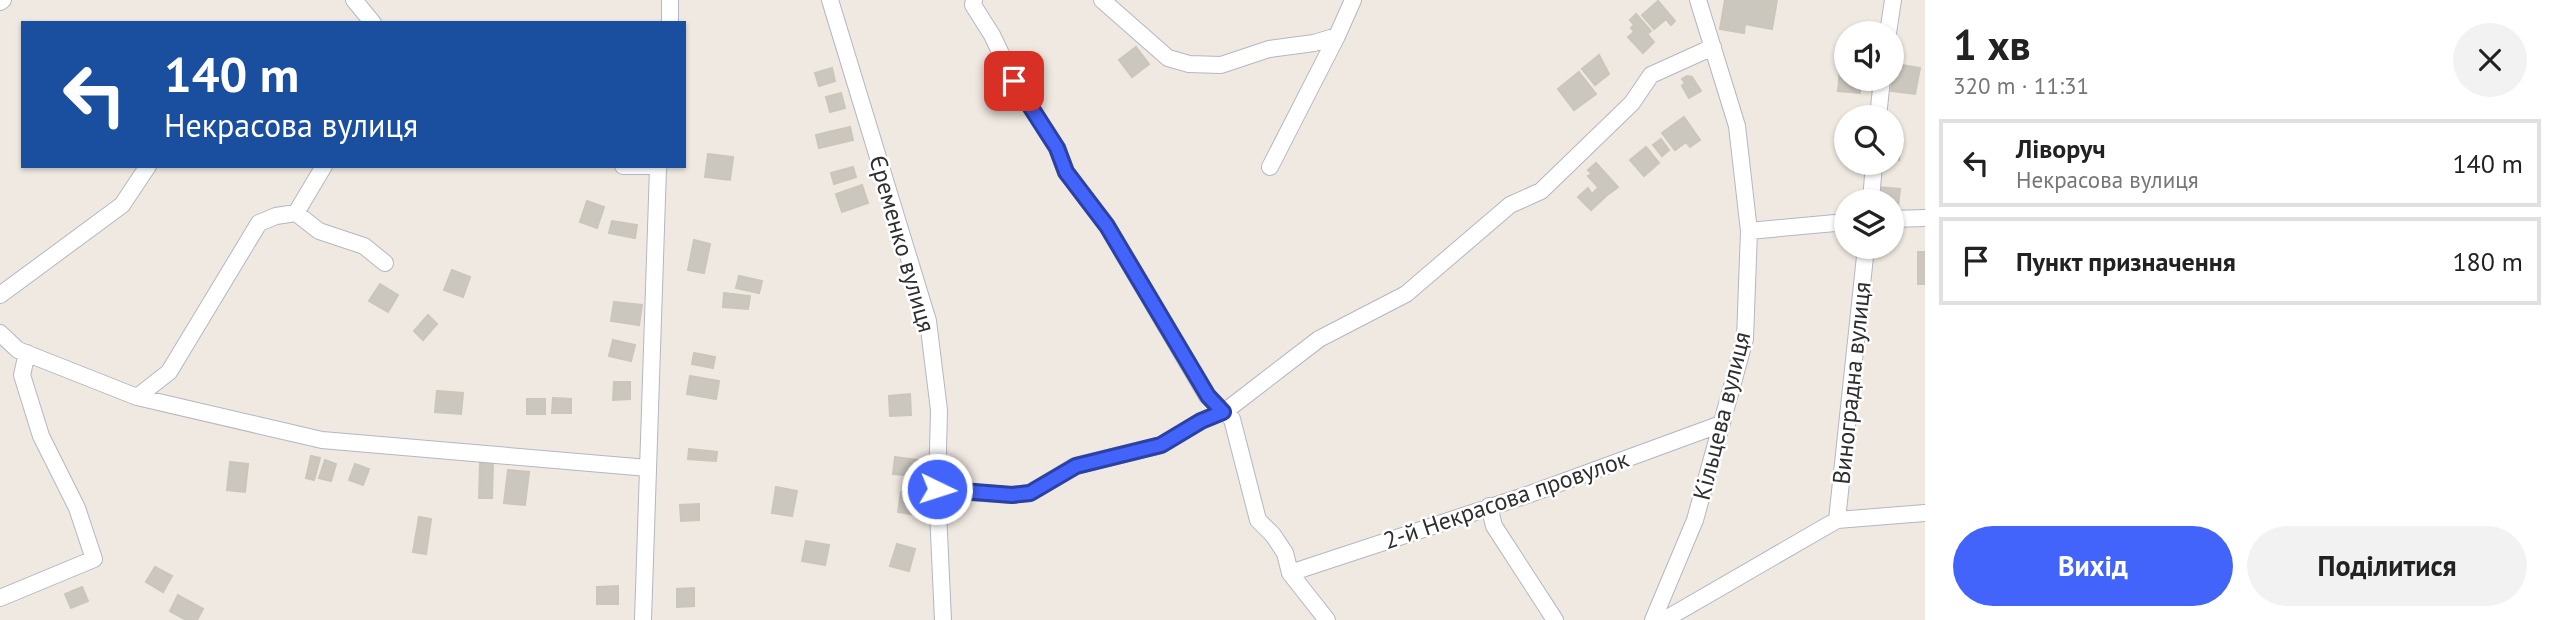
<!DOCTYPE html>
<html lang="uk">
<meta charset="utf-8">
<style>
:root{--surface:#fff;--page:#f2f2f2;--text:#222;--muted:#767676;--line:#e0e0e0;--accent:#4264fb}
body{margin:0;font-family:"PT Sans",sans-serif;background:var(--page);color:var(--text);height:100vh;display:flex;flex-direction:column;font-size:26px;white-space:nowrap}
*{box-sizing:border-box;margin:0}
p{font-size:23px;color:var(--muted)}
.icon{flex:none;width:38px;height:38px;fill:none;stroke:currentColor;stroke-width:2;stroke-linecap:round;stroke-linejoin:round}
.map{position:relative;flex:1;overflow:hidden}
.panel{display:flex;flex-direction:column;background:var(--surface);width:630px}
.panel>*{flex:none}
.top-card{position:absolute;left:21px;top:21px;width:665px;height:147px;border-radius:0px;box-shadow:0 2px 5px #0004;background:#1a4fa0;color:#fff;overflow:hidden}
.buttons{position:absolute;left:1834px;top:21px;display:grid;gap:14px}
.buttons a{display:grid;place-items:center;width:70px;height:70px;border-radius:50%;background:var(--surface);box-shadow:0 2px 5px #0004;font-size:35px}
.pin{position:absolute;display:grid;place-items:center;width:60px;height:60px;color:#fff;margin:-30px;border-radius:14px;box-shadow:0 4px 10px #0006}
.me{position:absolute;width:77px;margin:-38px;rotate:94deg;stroke-linejoin:round;filter:drop-shadow(0 0 5px #0008)}
.turn{display:flex;align-items:center;gap:24px;height:147px;padding:0 28px;font-size:32px}
.turn .icon{width:91px;height:91px;stroke-width:2.5}
.turn b{display:block;font-size:49px;line-height:60px}
.round{display:grid;place-items:center;flex:none;width:74px;height:74px;border-radius:37px;background:var(--page)}
.headline{display:flex;align-items:center;justify-content:space-between;height:119px;padding:0 28px}
h1{font-size:42px;font-weight:800;line-height:52px}
.action{display:flex;gap:14px;margin-top:auto;padding:14px 28px}
.action a{flex:1;height:80px;border-radius:42px;background:var(--accent);color:#fff;font-size:28px;font-weight:800;line-height:80px;text-align:center}
.action a+a{background:var(--page);color:var(--text)}
ul{padding:0;list-style:none}
li{display:flex;align-items:center;gap:21px;height:88px;margin:0 14px 10px;padding:0 14px;border:4px solid var(--line);border-radius:0px}
li div{flex:1}
li b{display:block;font-size:26px}
li em{font-style:normal}
main{display:flex;flex:1;min-height:0}
.map>svg:first-child{display:block}
.building{fill:#cbc7bf;stroke:#cbc5ba;stroke-width:2}
.lines{fill:none;stroke-linecap:round;stroke-linejoin:round}
.minor-casing{stroke:#b4b7c1;stroke-width:18}
.minor{stroke:#fff;stroke-width:16}
.route-casing{stroke:#2b41a3;stroke-width:18}
.route{stroke:#4264fb;stroke-width:12}
.labels{text-anchor:middle;stroke-width:5;stroke-linejoin:round;paint-order:stroke}
.street-label{font-size:24px;fill:#2e2e2e;stroke:#fff}
</style>
<main>
<div class="map">
<svg width="1925" height="620" viewBox="0 0 1925 620">
<rect width="100%" height="100%" fill="#efe9e1"/>
<path class="building" d="M1725 0H1777L1772 29 1745 24 1744 33 1720 29Z
M1658 1 1675 21 1671 25 1666 19 1654 29 1642 15Z
M1636 14 1651 31 1647 34 1654 42 1643 53 1628 37 1634 32 1631 28 1634 25 1630 20Z
M1136 47 1149 64 1132 77 1119 60Z
M1599 55 1609 74 1595 85 1582 69Z
M1896 64 1920 68 1915 94 1891 91Z
M832 68 835 81 819 86 815 73Z
M1840 69 1846 70V79H1861L1860 93 1838 91Z
M1579 72 1596 94 1574 110 1558 89Z
M1687 76 1692 77 1701 91 1689 98 1682 86 1685 83 1682 79Z
M841 93 845 108 830 112 826 97Z
M1684 117 1700 140 1690 147 1686 142 1675 150 1662 133Z
M850 127 853 140 819 148 816 135Z
M1661 139 1669 150 1662 156 1653 145Z
M1892 140H1900L1899 160 1892 159Z
M1646 147 1659 163 1644 176 1630 160Z
M708 154 733 157 730 180 705 177Z
M1596 163 1618 187 1606 196 1588 176 1592 174 1588 170Z
M853 167 856 177 834 184 831 173Z
M862 185 868 203 842 212 836 194Z
M1877 187 1900 189 1898 208H1892V201H1875Z
M1588 188 1592 194 1597 189 1605 197 1591 210 1578 197Z
M587 201 604 207 597 228 580 222Z
M612 221 637 225 635 238 609 233Z
M694 240 710 244 704 273 688 270Z
M1918 252H1925V284H1918Z
M452 270 470 277 463 297 444 290Z
M739 276 762 281 759 293 736 288Z
M380 284 398 295 388 312 369 301Z
M724 293 750 296 748 309 723 307Z
M614 302 642 305 639 325 611 321Z
M428 315 437 324 423 340 414 331Z
M613 340 635 345 631 361 609 356Z
M694 353 715 357 713 368 692 364Z
M690 376 719 381 716 399 687 394Z
M614 382H630V399L613 400Z
M437 391 463 393 461 414 435 412Z
M910 394 911 415 890 416 889 396Z
M553 398 571 399V413H552Z
M527 399H545V414H527Z
M689 449 717 452 716 461 688 459Z
M311 456 320 458 314 480 306 478Z
M895 457 918 460 916 476 893 474Z
M325 460 336 464 331 481 319 478Z
M230 462 248 464 245 492 227 490Z
M480 462 493 463 492 498H479Z
M355 464 369 469 363 485 349 480Z
M508 470 529 472 525 505 504 503Z
M776 487 797 491 792 516 772 513Z
M901 492 915 494 911 514 898 512Z
M699 504V520L681 521 680 505Z
M419 517 431 519 426 554 413 552Z
M806 541 829 545 825 565 802 561Z
M897 544 915 549 909 571 890 566Z
M155 567 172 576 163 592 146 582Z
M618 586V604H597V587Z
M82 587 88 601 71 608 65 594Z
M694 588V606L677 607V589Z
M178 595 203 609 197 620H186L170 611Z"/>
<g class="lines">
<defs>
<path id="minor" d="M354 0 373 23
M830 0 928 321 939 410 937 490 943 620
M974 0 973 5 992 35 1014 81 1057 148 1066 172 1107 226 1207 396 1232 419 1258 520 1273 535 1285 553 1290 573 1327 620
M1102 0 1168 58 1189 64 1221 65 1269 49 1314 43 1337 36 1353 0
M0 2 3 0
M670 23V0
M1888 33 1893 0
M1878 117 1882 79
M623 166H659
M1270 167 1337 36
M1871 201 1874 163
M296 213 324 166
M1892 219 1925 218
M1749 231 1846 222
M0 295 122 205 148 166
M0 333 18 350 137 397 322 440 648 468
M137 397 169 372 259 223 276 216 296 213 319 231 364 246 385 263
M937 490 1012 495 1030 493 1075 466 1161 445 1201 421 1228 409 1319 339 1406 294 1510 205 1541 191 1632 103 1651 75 1713 47
M1489 506 1494 526 1555 620
M1837 520 1866 247
M1290 573 1530 494 1721 424
M0 598 94 559 77 508 41 436 22 375 27 353
M643 620 658 168
M1653 620 1695 520 1745 339 1749 231 1737 126 1698 0
M1664 620 1837 520 1925 513"/>
</defs>
<use href="#minor" class="minor-casing"/>
<use href="#minor" class="minor"/>
</g>
<g class="lines">
<defs>
<path id="route" d="M937 489 1012 495 1030 493 1076 466 1161 445 1201 421 1223 412 1208 396 1107 226 1066 172 1057 148 1014 81"/>
</defs>
<use href="#route" class="route-casing"/>
<use href="#route" class="route"/>
</g>
<g class="labels">
<g class="street-label">
<text transform="translate(902 244) rotate(74)" y="8">Єременко вулиця</text>
<text transform="translate(1852 383) rotate(-84)" y="8">Виноградна вулиця</text>
<text transform="translate(1722 416) rotate(-76)" y="8">Кільцева вулиця</text>
<text transform="translate(1506 500) rotate(-19)" y="8">2-й Некрасова провулок</text>
</g>
</g>
</svg>
<div class="buttons">
<a><svg class="icon" aria-label="sound" viewBox="0 0 24 24"><path d="M4 9h4l5-4v14l-5-4H4zM17 9q2 3 0 6"/></svg></a>
<a><svg class="icon" aria-label="search" viewBox="0 0 24 24"><circle cx="10" cy="10" r="6"/><path d="M15 15l6 6"/></svg></a>
<a><svg class="icon" aria-label="layers" viewBox="0 0 24 24"><path d="M12 4l9 5-9 5-9-5zM3 14l9 5 9-5"/></svg></a>
</div>
<div class="pin" style="left:1014px;top:81px;background:#d93025"><svg class="icon" aria-label="arrive" viewBox="0 0 24 24"><path d="M6 21V4h12l-3 4 3 4H6"/></svg></div>
<svg class="me" style="left:937px;top:489px" viewBox="-20 -20 40 40"><circle r="17" fill="#4264fb" stroke="#fff" stroke-width="3"/><path d="M0-11L8 9 0 5-8 9z" fill="#fff"/></svg>
<div class="top-card">
<div class="turn"><svg class="icon" aria-label="left" viewBox="0 0 24 24"><path d="M17 20v-9H6M10 6l-5 5 5 5"/></svg><div><b>140 m</b>Некрасова вулиця</div></div>
</div>
</div>
<section class="panel">
<div class="headline"><div><h1>1 хв</h1><p>320 m · 11:31</p></div><a class="round"><svg class="icon" aria-label="close" viewBox="0 0 24 24"><path d="M6 6l12 12M18 6L6 18"/></svg></a></div>
<ul>
<li><svg class="icon" aria-label="left" viewBox="0 0 24 24"><path d="M17 20v-9H6M10 6l-5 5 5 5"/></svg><div><b>Ліворуч</b><p>Некрасова вулиця</p></div><em>140 m</em></li>
<li><svg class="icon" aria-label="arrive" viewBox="0 0 24 24"><path d="M6 21V4h12l-3 4 3 4H6"/></svg><div><b>Пункт призначення</b></div><em>180 m</em></li>
</ul>
<div class="action"><a>Вихід</a><a>Поділитися</a></div>
</section>
</main>
